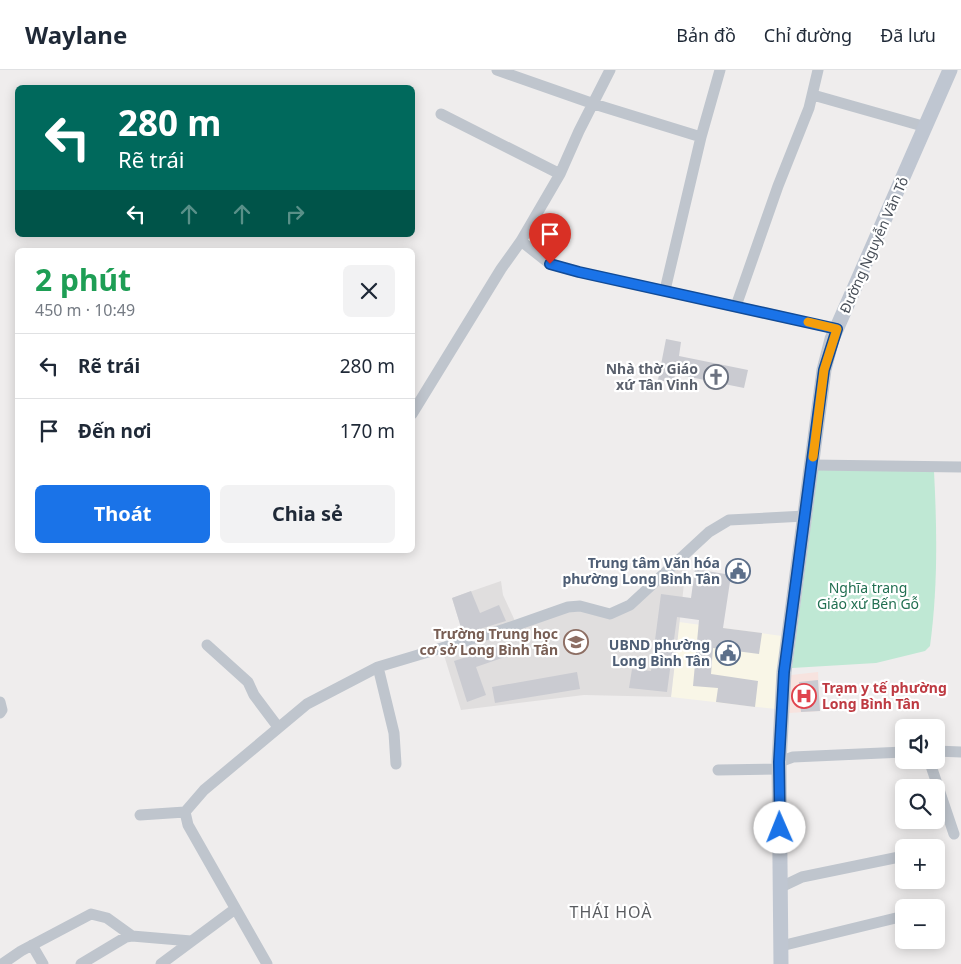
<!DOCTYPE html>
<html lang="vi">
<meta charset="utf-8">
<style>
:root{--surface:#fff;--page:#f2f2f3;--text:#1f2937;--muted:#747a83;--line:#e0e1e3;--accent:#1a73e8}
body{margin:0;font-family:"Noto Sans",sans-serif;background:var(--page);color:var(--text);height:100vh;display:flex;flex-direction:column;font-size:19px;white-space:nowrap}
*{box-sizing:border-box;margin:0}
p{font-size:16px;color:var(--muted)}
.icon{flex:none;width:28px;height:28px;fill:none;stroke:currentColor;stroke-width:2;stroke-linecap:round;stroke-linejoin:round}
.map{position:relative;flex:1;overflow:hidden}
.sheet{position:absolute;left:15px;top:178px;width:400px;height:305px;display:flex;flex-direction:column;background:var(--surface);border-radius:8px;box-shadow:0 2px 12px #0003}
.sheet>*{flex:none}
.guide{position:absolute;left:15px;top:15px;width:400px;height:152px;border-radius:8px;box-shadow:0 2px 12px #0003;background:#00695c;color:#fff;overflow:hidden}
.fabs{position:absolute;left:895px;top:649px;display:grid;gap:10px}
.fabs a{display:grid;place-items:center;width:50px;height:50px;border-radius:8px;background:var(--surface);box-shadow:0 2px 12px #0003;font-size:25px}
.pin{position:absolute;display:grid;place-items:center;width:42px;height:42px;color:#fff;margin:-51px -21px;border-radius:50% 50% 50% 0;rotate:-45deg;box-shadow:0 0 5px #0007}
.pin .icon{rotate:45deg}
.me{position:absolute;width:55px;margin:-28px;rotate:359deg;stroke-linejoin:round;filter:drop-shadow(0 0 4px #0008)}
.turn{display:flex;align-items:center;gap:18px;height:105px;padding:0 20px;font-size:22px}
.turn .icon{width:65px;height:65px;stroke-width:2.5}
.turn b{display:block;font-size:35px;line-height:42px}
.lanes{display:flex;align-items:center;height:48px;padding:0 20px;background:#0003;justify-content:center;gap:25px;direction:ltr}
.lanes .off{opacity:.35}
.round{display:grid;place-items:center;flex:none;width:52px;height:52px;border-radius:8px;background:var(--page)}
.summary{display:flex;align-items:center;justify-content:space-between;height:85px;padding:0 20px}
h1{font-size:30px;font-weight:700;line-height:38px;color:#1e9e55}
.cta{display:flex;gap:10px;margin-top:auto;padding:10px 20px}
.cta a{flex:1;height:58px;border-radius:8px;background:var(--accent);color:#fff;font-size:20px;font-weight:700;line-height:58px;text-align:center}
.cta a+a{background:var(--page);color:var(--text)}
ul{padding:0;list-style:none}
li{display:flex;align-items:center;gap:15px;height:65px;padding:0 20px;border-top:1px solid var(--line)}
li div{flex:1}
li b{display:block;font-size:19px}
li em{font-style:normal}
header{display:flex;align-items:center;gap:30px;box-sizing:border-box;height:70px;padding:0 25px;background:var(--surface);border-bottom:1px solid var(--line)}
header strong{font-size:24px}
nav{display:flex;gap:28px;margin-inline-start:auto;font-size:18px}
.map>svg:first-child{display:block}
.commercial{fill:#f9f6e7}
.education{fill:#e0dede}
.medical{fill:#f7e3df}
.green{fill:#bfe8d4}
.building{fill:#cacbd1}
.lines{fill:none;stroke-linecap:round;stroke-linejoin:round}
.street{stroke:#bfc5cd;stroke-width:11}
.secondary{stroke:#bfc6d1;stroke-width:15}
.route-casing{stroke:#114b97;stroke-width:12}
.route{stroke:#1a73e8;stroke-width:9}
.slow{stroke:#f59e0b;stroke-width:9}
.labels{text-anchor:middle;stroke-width:4.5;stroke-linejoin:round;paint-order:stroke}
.street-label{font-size:14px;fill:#474e57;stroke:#fff}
.worship-label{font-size:14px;font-weight:bold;fill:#5b616d;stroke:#fff;text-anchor:end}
.service-label{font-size:14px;font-weight:bold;fill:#4e5e75;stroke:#fff;text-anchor:end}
.park-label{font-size:14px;fill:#216f51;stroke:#fff}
.education-label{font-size:14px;font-weight:bold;fill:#785e54;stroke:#fff;text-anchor:end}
.health-label{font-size:14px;font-weight:bold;fill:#be3a42;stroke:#fff;text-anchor:start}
.quarter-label{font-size:16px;letter-spacing:1px;fill:#5a5c60;stroke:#fff}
</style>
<header>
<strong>Waylane</strong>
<nav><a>Bản đồ</a><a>Chỉ đường</a><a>Đã lưu</a></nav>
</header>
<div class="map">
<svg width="961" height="894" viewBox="0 0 961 894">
<rect width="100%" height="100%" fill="#efeded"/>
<path class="commercial" d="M679 552 782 566 776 639 671 627Z"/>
<path class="education" d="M687 488 671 627 584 625 461 640 443 582 567 542 580 540 610 548Z
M501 511 503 525 515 551 464 567 452 528Z"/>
<path class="medical" d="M818 602 820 641 789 643 791 605Z"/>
<path class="green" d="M818 400 934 401C937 460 938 517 930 576L925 581 876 593 792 598Z"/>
<path class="building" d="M666 269 681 272 679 286 748 300 744 318 675 304 673 313 658 310Z
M695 499 731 505 723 558 762 563 759 584 713 578 711 604 758 611 755 637 716 632 718 618 693 616 699 550 677 547 667 622 629 618 632 599 651 601 661 524 691 528Z
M471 521 480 543 499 535 506 551 463 564 452 528Z
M510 573 514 584 476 597 486 625 467 632 454 591Z
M577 602 580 619 495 633 492 617Z
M818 610 820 641 801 642 800 631H796L795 622 799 621V612Z"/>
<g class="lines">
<path class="street" d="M497 0 594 34 701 67
M813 25 926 57
M441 44 560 104
M521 171 550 194 579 202 837 259
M665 220 701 67 720 0
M736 236 778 116 809 38 818 0
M412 344 501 199 521 171 560 104 579 61 610 0
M812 395 961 397
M207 575 248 612 254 625 278 657
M378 597 394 663 396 694
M0 632 2 640 0 643
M936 681 961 682
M929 690 954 764
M779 692 793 687 904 682
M718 700 779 699
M140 745 185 742
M781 817 802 807 904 786
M32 875 43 894
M781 876 904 846
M2 894 21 881 91 844 107 848 132 866
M81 894 126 867 132 866 191 871
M161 894 235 839
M267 894 188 755 185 742 204 720 307 634 378 597 505 559 568 537 580 536 610 544 630 535 709 462 729 450 805 446"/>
<path class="secondary" d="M781 894 779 692 784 602 824 300 832 269 950 0"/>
</g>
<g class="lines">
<defs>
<path id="route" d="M550 194 579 202 837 259 824 300 784 602 779 692 780 758"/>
</defs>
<use href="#route" class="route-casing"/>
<use href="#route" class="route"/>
<path class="slow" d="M808 252 837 259 824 300 813 387"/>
</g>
<defs>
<symbol id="church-ring" viewBox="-11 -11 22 22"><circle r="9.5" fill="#fff" stroke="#6b7280" stroke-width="1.5"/><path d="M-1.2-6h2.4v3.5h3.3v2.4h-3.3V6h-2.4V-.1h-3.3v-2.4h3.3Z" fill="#6b7280"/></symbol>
<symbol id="civic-ring" viewBox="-11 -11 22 22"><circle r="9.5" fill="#fff" stroke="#5c6f8a" stroke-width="1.5"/><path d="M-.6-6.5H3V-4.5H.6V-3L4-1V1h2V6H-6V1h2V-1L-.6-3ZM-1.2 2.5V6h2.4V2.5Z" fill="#5c6f8a"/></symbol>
<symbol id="school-ring" viewBox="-11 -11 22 22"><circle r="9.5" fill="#fff" stroke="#8d6e63" stroke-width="1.5"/><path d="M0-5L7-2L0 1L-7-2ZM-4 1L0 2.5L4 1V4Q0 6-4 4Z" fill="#8d6e63"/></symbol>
<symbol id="hospital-ring" viewBox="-11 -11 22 22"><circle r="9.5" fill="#fff" stroke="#e0444e" stroke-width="1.5"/><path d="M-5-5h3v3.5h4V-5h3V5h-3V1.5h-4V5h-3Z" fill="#e0444e"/></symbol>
</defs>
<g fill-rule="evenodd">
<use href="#church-ring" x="702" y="293" width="28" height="28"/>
<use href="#civic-ring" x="724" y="487" width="28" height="28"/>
<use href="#school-ring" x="562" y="558" width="28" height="28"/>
<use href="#civic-ring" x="714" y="569" width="28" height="28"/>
<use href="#hospital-ring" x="790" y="612" width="28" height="28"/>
</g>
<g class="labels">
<g class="street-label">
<text transform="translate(874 175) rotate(-66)" y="5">Đường Nguyễn Văn Tỏ</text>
</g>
<g class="worship-label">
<text x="698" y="304">Nhà thờ Giáo<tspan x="698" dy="16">xứ Tân Vinh</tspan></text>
</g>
<g class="service-label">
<text x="720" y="498">Trung tâm Văn hóa<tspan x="720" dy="16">phường Long Bình Tân</tspan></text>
<text x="710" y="580">UBND phường<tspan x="710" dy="16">Long Bình Tân</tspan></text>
</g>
<g class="park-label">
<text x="868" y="523">Nghĩa trang<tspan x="868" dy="16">Giáo xứ Bến Gỗ</tspan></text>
</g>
<g class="education-label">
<text x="558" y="569">Trường Trung học<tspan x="558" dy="16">cơ sở Long Bình Tân</tspan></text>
</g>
<g class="health-label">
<text x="822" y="623">Trạm y tế phường<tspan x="822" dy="16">Long Bình Tân</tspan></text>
</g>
<g class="quarter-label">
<text x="611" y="848">THÁI HOÀ</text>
</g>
</g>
</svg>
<div class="fabs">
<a><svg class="icon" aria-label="sound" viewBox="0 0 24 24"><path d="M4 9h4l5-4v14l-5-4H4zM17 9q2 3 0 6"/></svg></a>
<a><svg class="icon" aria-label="search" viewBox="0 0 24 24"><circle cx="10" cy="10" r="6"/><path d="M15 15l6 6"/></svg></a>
<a>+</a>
<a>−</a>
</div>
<div class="pin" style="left:550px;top:194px;background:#d93025"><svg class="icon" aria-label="arrive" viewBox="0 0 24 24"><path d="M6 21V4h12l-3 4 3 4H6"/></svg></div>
<svg class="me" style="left:780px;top:758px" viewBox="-20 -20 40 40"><circle r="19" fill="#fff"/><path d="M0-13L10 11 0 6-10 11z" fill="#1a73e8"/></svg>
<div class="guide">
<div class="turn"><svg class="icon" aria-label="left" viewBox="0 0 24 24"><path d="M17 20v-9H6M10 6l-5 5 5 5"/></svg><div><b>280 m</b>Rẽ trái</div></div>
<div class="lanes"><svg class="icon" aria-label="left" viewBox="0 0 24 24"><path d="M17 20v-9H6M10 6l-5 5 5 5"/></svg><svg class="icon off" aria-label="ahead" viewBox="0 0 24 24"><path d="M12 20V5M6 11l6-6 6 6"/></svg><svg class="icon off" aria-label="ahead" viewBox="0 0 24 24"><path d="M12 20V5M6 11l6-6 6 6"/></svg><svg class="icon off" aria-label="right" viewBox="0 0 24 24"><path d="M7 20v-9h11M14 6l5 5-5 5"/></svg></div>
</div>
<section class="sheet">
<div class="summary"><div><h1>2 phút</h1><p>450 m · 10:49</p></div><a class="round"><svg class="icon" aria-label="close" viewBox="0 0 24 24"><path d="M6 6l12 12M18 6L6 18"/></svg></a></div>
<ul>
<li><svg class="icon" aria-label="left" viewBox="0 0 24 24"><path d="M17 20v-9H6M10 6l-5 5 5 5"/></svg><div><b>Rẽ trái</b></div><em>280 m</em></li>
<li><svg class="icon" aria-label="arrive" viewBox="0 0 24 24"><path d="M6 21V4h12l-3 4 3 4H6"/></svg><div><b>Đến nơi</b></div><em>170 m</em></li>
</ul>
<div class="cta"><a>Thoát</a><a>Chia sẻ</a></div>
</section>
</div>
